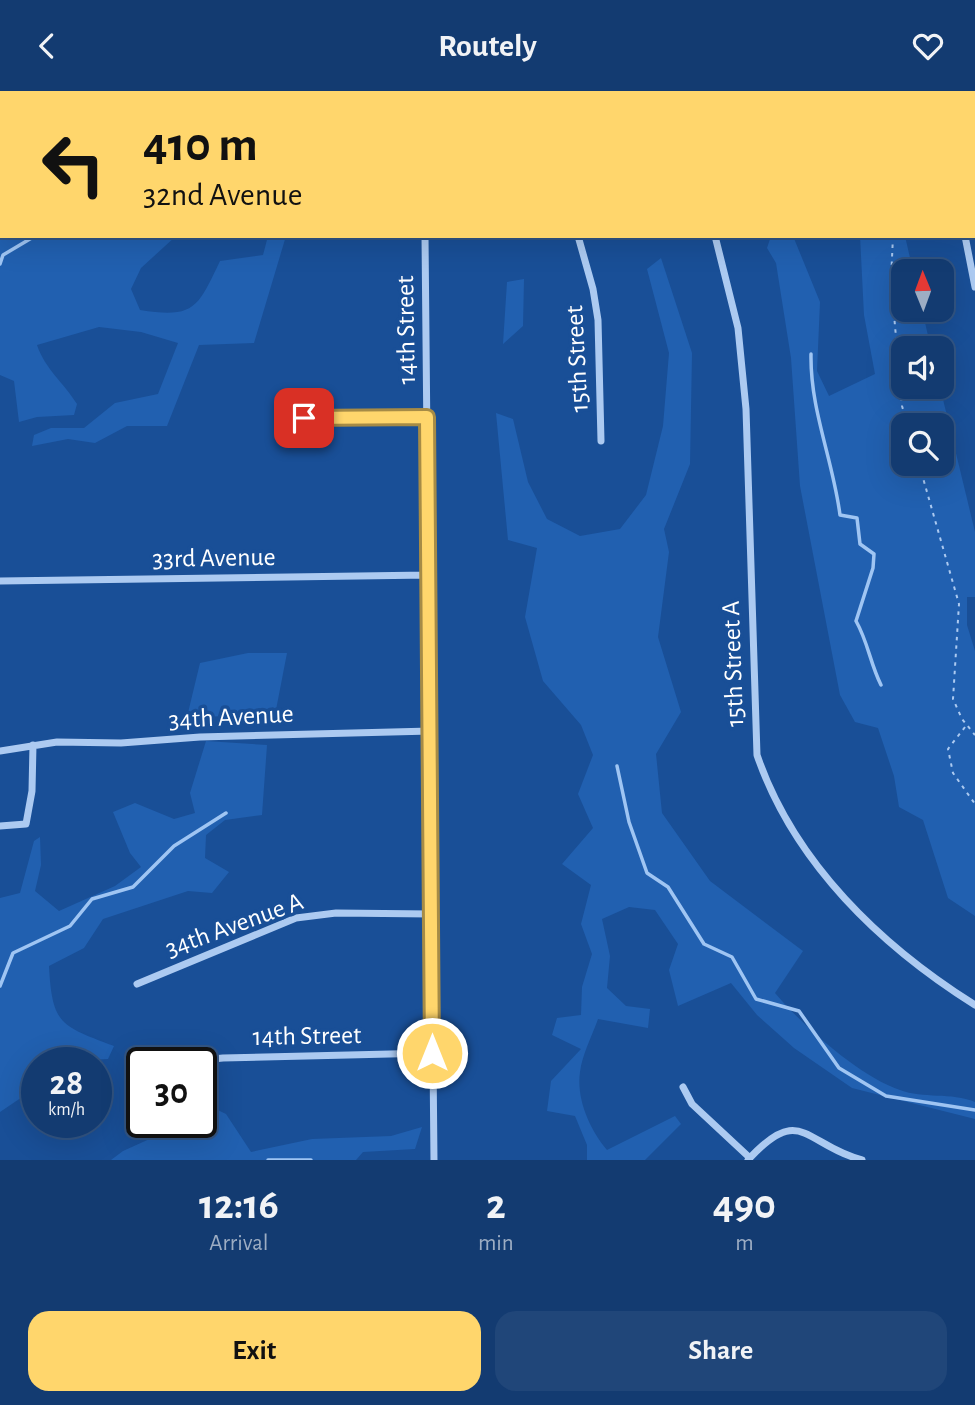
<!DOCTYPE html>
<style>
:root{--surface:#133b71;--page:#204679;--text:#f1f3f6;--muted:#9dadc3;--line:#325584;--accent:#ffd66c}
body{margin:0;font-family:"Alegreya Sans",sans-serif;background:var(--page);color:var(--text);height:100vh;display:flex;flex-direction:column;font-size:26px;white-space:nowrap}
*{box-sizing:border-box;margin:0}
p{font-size:23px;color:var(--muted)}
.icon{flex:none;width:38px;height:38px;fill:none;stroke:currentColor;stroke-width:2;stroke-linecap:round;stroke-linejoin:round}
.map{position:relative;height:1069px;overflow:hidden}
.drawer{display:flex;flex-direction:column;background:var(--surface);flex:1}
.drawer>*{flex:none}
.hud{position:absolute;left:0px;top:0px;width:976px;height:147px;box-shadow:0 7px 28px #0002,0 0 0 2px var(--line);background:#ffd66c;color:#111;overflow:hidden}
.needle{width:46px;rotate:359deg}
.controls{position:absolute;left:891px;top:168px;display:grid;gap:14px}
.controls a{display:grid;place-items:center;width:63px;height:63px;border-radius:14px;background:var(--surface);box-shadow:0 7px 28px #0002,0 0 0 2px var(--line);font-size:35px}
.speed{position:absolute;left:21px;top:956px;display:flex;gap:14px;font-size:35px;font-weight:700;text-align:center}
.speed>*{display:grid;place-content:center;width:91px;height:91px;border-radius:50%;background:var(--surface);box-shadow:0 7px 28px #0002,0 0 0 2px var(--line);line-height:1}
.speed small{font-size:18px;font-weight:400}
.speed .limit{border:4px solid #111;border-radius:10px;background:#fff;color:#111}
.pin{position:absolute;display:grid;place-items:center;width:60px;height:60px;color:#fff;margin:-30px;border-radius:14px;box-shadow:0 4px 10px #0006}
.me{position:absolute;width:77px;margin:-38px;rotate:0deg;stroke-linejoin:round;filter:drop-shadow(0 0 5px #0008)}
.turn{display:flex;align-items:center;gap:24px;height:147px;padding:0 28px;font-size:32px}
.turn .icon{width:91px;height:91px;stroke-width:2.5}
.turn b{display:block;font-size:49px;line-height:60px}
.eta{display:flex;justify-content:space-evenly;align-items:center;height:119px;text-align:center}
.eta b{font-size:42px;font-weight:700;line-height:49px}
.cta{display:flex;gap:14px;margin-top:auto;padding:14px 28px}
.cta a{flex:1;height:80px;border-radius:21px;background:var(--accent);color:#111;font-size:28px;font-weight:700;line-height:80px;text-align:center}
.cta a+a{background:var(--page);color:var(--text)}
header{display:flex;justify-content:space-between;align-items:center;height:91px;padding:0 28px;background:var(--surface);font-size:32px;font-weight:700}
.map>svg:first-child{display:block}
.green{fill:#2160b0;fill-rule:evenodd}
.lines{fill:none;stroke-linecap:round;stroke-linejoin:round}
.stream{stroke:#9fc5f3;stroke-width:3.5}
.path{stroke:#accaf1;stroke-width:2;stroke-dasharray:3.5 5;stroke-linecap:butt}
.minor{stroke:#accaf1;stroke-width:7}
.route-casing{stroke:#a68b46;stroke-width:18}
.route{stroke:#ffd66c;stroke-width:12}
.labels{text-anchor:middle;stroke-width:7;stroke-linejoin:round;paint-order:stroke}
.street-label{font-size:26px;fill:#fff;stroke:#194f97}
</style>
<header><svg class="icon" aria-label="back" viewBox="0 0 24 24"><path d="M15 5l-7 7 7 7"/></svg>Routely<svg class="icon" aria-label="heart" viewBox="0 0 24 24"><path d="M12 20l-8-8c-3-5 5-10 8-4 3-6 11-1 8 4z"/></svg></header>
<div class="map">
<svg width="975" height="1069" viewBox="0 0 975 1069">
<rect width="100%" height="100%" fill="#194f97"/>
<path class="green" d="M0 34 2 145H176L141 177 131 198 140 219C195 228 198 216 220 170L263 164 268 145H286L254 252 199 254 167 335H127L95 352 68 348 32 355 34 344 51 337H84L115 312 158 303 178 252 141 241 99 236 37 254C45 278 64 292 77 313L74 324 37 326 19 331 14 290 0 284Z
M771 145H793L820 211 817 280 829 305 875 283 864 224 860 145H905L913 180H903V219H922L931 257H903V296H940L975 441V506H967V534L975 560V825L948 807 923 729 899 716 894 685 878 637 855 631 840 604 800 395 791 267 776 172 767 157ZM903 334H942V373H903Z
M661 167 692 262 690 373 664 438 669 461 658 546 681 621 656 663 662 722 710 790 803 860 775 902C802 934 860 986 900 999 923 1008 951 1001 975 1011V1028L852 997 794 957 757 924 731 892 678 915 669 879 678 853 655 819 629 816 602 828 610 865 607 897 626 915 650 918 648 937 598 928C592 945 582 964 580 981 576 1008 590 1039 607 1059L675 1025 681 1033 645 1069H587V1054L575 1025 547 1020 551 990 581 958 552 944 557 927 581 924 582 896 592 863 581 833 591 794 562 773 593 737 578 703 593 664 581 634 543 590 525 526 537 457 508 449 496 322 513 328 528 391 547 428 580 445 620 438 646 404 663 335 669 262 647 178Z
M524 188 523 235 503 253 507 191Z
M248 562H287L275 624 187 626 200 572Z
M206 650 267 654 262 724 225 729 206 744 205 767 229 781 212 802 188 800 103 828 84 857 49 875C52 934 61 935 114 955L108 968 37 971V996L0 1021V807L20 802 34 750 40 746 41 774 35 800 59 820 115 795 141 776 130 762 113 721 135 712 174 728 195 722 190 702Z
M201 1011 226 1023 251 1061 312 1048 391 1045 422 1036 415 1058 363 1061 356 1069H111L123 1060 165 1041 168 1031H201Z"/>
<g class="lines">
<path class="stream" d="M65 0V2
M0 173 3 164 35 145
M811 263C810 319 833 369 840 424L857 427 860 453 874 463 873 477 856 530C868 551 870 572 881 594
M617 675 629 731 647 782 668 796 704 853 732 866 756 908 799 920 839 977 886 1005 975 1019
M0 895 13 862 70 835 92 808 133 796 174 755 226 722
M268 1069H311"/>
<path class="path" d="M893 145 891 189 902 315 908 334
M919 373 959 513 953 608 962 628 975 644
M965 636 948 658 953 682 975 713"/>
<path class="minor" d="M409 0 410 2
M598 0V2
M737 0V2
M425 145 434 1069
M578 145 593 198 598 229 601 350
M715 145 738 237 746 318 757 664C794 772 881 855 975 914
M965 145 975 196
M279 327 427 325
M0 490 428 484
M0 660 57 651 121 652 200 646 431 640
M0 735 26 733 32 700 33 654
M137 893 296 827 336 822 431 823
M184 971 223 967 432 962
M683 996 692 1013 750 1067
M748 1069C801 1011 805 1054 862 1069"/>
</g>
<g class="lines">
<defs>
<path id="route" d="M304 327 427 326 432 962"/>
</defs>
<use href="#route" class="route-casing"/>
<use href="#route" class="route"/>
</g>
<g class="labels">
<g class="street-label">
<text transform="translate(405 239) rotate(-91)" y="9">14th Street</text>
<text transform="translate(576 268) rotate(-93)" y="9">15th Street</text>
<text transform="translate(214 466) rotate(-1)" y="9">33rd Avenue</text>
<text transform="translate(732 573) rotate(-92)" y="9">15th Street A</text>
<text transform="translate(231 625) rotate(-3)" y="9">34th Avenue</text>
<text transform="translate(234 833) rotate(-20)" y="9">34th Avenue A</text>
<text transform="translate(307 944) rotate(-1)" y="9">14th Street</text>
</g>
</g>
</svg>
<div class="controls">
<a><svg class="needle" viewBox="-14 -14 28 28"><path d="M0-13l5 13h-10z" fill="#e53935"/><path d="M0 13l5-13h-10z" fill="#9dadc3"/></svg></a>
<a><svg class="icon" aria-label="sound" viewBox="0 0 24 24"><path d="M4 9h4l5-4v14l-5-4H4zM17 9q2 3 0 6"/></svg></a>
<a><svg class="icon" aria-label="search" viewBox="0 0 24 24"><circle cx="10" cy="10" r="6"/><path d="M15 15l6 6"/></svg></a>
</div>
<div class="speed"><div>28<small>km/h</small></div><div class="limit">30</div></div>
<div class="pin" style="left:304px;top:327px;background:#d93025"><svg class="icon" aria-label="arrive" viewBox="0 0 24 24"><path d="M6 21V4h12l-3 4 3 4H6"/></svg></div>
<svg class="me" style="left:432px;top:962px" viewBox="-20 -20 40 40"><circle r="17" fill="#ffd66c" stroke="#fff" stroke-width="3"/><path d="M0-11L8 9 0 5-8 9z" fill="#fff"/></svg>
<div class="hud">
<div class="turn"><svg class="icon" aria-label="left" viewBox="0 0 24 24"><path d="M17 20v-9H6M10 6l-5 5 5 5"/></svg><div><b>410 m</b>32nd Avenue</div></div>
</div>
</div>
<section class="drawer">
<div class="eta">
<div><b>12:16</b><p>Arrival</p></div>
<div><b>2</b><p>min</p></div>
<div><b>490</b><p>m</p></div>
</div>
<div class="cta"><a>Exit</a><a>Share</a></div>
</section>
